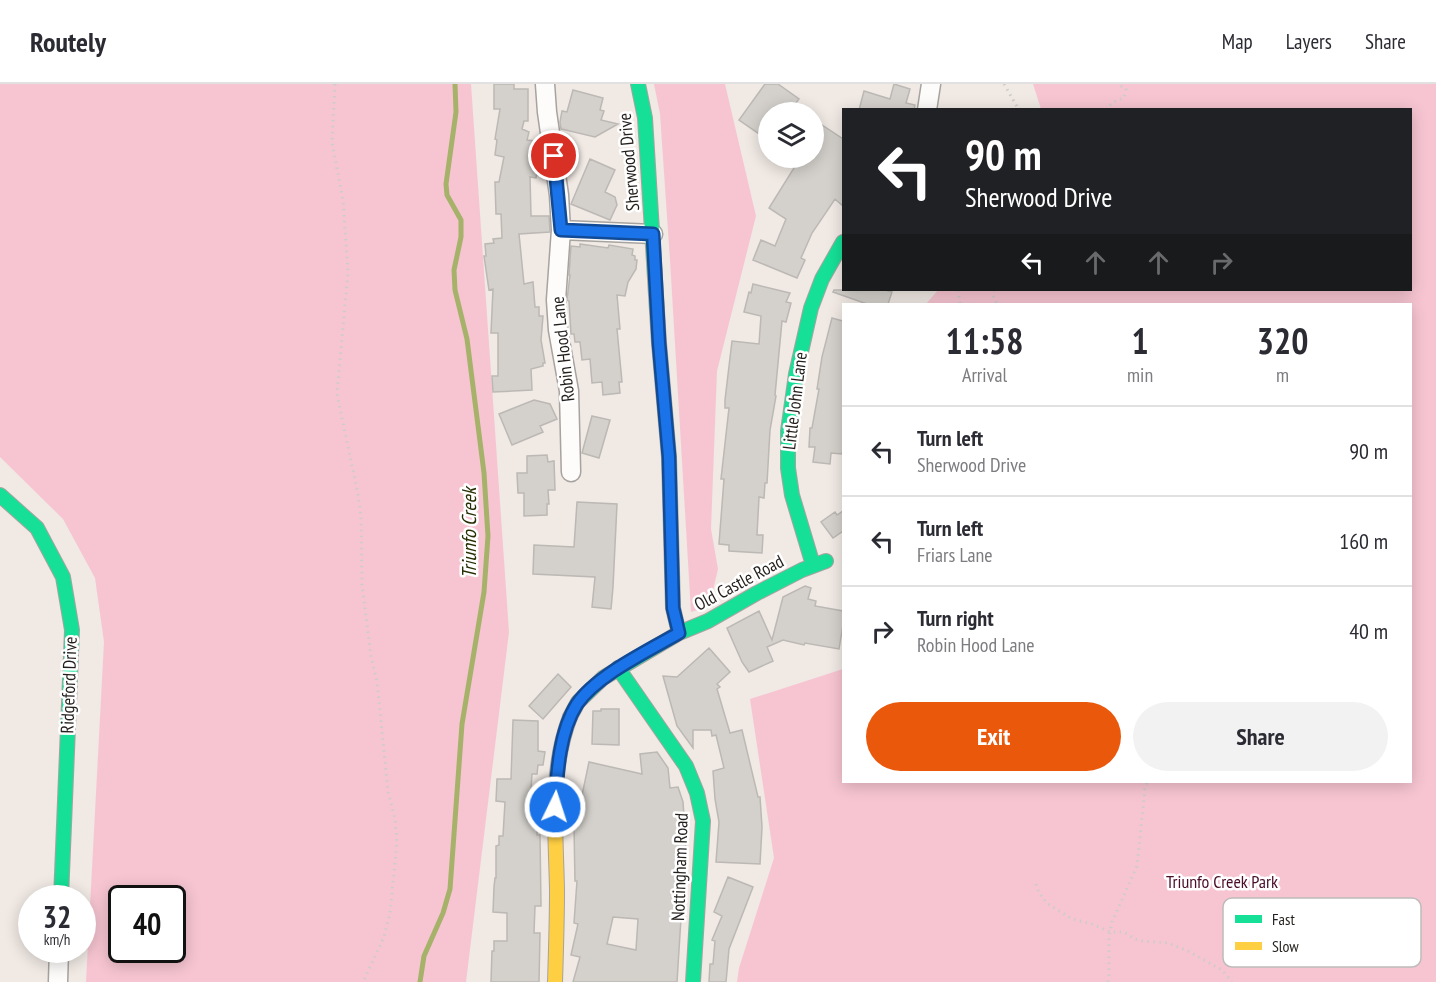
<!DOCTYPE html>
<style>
:root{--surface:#fff;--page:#f2f2f3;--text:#2b2b33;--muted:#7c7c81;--line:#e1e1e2;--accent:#ea580c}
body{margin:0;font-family:"PT Sans Narrow",sans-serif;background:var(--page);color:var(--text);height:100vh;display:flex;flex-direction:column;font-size:22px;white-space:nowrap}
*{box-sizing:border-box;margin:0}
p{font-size:20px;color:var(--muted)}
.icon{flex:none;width:33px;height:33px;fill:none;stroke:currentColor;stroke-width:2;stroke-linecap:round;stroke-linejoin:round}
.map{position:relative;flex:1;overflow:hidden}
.details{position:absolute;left:842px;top:219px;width:570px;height:480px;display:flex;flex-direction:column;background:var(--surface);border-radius:0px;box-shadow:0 3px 15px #0003}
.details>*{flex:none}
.banner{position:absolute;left:842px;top:24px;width:570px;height:183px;border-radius:0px;box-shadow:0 3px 15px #0003;background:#202124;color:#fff;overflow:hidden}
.tools{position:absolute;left:758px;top:18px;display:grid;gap:12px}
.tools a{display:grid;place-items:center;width:66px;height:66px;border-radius:50%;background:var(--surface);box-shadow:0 3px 15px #0003;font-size:30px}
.speed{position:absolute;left:18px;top:801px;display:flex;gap:12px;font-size:30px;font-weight:700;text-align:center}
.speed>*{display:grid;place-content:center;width:78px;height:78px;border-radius:50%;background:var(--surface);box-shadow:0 3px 15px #0003;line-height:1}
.speed small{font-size:15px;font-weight:400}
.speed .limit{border:3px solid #111;border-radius:9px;background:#fff;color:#111}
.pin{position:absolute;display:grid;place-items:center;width:51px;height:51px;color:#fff;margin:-26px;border:3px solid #fff;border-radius:50%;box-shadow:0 2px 6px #0007}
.me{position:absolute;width:66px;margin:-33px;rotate:4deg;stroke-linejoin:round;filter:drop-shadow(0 0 4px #0008)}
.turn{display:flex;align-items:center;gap:21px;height:126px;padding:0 24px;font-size:27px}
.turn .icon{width:78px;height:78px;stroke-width:2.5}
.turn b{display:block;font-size:42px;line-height:51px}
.lanes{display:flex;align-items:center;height:57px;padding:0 24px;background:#0003;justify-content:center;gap:30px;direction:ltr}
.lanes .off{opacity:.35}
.eta{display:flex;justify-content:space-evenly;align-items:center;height:102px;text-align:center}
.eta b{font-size:36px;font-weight:600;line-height:42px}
.primary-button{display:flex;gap:12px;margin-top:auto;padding:12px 24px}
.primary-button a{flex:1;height:69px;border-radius:36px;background:var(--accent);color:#fff;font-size:24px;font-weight:600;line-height:69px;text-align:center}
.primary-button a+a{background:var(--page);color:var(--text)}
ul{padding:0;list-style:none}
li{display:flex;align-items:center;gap:18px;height:90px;padding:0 24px;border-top:2px solid var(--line)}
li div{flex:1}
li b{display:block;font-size:22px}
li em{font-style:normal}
header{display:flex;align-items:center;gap:36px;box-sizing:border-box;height:84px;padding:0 30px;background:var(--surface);border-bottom:2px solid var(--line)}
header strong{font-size:28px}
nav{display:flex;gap:33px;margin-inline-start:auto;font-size:21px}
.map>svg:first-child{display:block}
.green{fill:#f7c5d2;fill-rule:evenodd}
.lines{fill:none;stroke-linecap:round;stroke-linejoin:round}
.stream{stroke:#a6b269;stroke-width:5}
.building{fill:#d4d1cc;stroke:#bcb8b4;stroke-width:1.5;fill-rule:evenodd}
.street-casing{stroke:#a7a39f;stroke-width:21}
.fast-casing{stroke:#a7a39f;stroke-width:16}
.slow-casing{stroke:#a7a39f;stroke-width:16}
.path{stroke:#cdccca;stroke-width:3;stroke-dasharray:1.5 4.5;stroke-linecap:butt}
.street{stroke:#fdfcfb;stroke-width:18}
.fast{stroke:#16e098;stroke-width:14}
.slow{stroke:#ffcf43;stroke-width:14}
.route-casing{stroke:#114b97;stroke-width:15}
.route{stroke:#1a73e8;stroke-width:10}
.labels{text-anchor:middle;stroke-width:5;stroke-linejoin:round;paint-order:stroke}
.street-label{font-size:18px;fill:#231f1c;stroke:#fff}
.park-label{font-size:18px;fill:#4b0d28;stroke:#fff}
.water-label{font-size:20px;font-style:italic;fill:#272e03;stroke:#fff}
.key{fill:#fff;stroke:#bdbcbb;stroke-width:1.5}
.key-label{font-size:16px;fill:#231f1c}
</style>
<header>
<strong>Routely</strong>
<nav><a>Map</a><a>Layers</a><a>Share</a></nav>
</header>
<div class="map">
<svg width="1436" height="898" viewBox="0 0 1436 898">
<rect width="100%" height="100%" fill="#f0e9e4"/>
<path class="green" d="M0 0H471L509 548 466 898H86L104 558 95 494 63 435 0 373ZM122 814H172V866H122Z
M654 0H725L756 132 717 287 711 445 718 485 709 523 691 528 670 176 660 30Z
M1033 0H1436V898H737L739 884 774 774 750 615 843 585V698H1410V220H926L938 206H1410V26L1041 25Z"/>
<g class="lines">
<path class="stream" d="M420 898 424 872 443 829 450 805 462 640 484 508 488 452 484 389 467 255 455 206 454 186 461 153V136L447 111 446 100 456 28 455 0"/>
</g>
<path class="building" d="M494 0H514V5H528V37H524L522 45 529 48 527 56 535 57 532 72 540 74 536 94 530 93 531 132H549L550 148 519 150 524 200 533 198 535 223H539V232H543L541 256 545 279H543V282L531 285 532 306 493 308 492 292H498V249H491L493 205 489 206 484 172H486L485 160 494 159 493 155 502 154 501 130H496L495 98H499L504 73 495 71 497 56 495 55 500 25H494Z
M765 0H778L799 15 789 28H768V56L739 36Z
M894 0 910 5 906 19 915 21 914 26H859L864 7 890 15Z
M573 6 603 14 600 26 604 27 601 36 618 40 595 53 561 45 560 38 562 27 567 28Z
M813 35 843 55V122L835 115 812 149 801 174 805 176 797 194 753 176 761 156 775 162 786 135 769 124 794 84 779 74H813Z
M590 75 615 86 605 108 615 113 617 121 610 136 571 120Z
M580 160 608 164 609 161 633 165 632 171 635 172V176H637L636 185 628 198 625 212 617 211 620 245H617L622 298H619L620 309 603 311 602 298 592 299 590 275 582 276 580 258H575L574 250H571L569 217 567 216 570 191H569L571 162 580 163Z
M753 200 790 209 786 218 791 219 786 238 782 237 775 311 776 312 770 346 767 399H765L764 414 759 413 757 451H763L762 469 729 467V461L719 460 724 395H721L729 324H725V316L732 257 759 260 761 232 744 228 749 208 751 209Z
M834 206H885L892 208 888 220H867L833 208Z
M832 234 843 237V366L842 370 831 369 830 380 813 378 815 363H809L810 344H812L819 305H817L822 273Z
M534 316 550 320 557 335 540 342 543 348 512 361 499 330Z
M592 332 610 336 599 374 582 369Z
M547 371 548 378 554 377 555 406H548L549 420H547V431L524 432V409H518L517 389H527V372Z
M577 418 617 420 613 503 611 525 592 523 595 493 533 490 534 461 574 463Z
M843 427V447L833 454 821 438 835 428 837 431Z
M805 502 811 504 808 515 816 517 815 522 843 527V541L839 565 805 559 804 561 783 556 767 563 773 577 749 588 742 578 727 544 759 527 772 556 783 513Z
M709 564 730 588 717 600 720 603 717 605 730 649 742 646 758 713H760L762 743 760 780 716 778 719 738 715 715 713 687 724 684 716 651 712 652 711 646H693V664L677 642 663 592 677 593Z
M558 590 571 603 543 635 529 622Z
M601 625H619V661L592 660 593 627H601Z
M513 636 538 637V667L545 668 543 681H538L537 690H532L529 735H537V751H540L541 822H535L534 849H540L539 898H491L492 867H494V857H507V829L493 828 494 803 495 794H496V762L499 761V752H503L505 718 496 717 497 695H511Z
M657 668 668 684 670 704 678 703 683 718 684 732H686L687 738 677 898H573L580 873 571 871 578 840 574 839 577 797H575L574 743H572L574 715 581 716 589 678 642 690 640 670ZM613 833 638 835 636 866 607 860Z
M728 793 753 803 729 865 726 898H709L710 880H713L715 857 712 856 722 832 714 828Z"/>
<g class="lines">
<defs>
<path id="street" d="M545 0 547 28 559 111 561 146 556 216 558 246 569 307 571 388
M927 26 931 0
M561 146 653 150
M58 898 59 866"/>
<path id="fast" d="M638 0 645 34 659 259 669 373 673 524 679 549
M0 411 37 444 63 493 72 546 61 814
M813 481 792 411 788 384V347L796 290 811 224 822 195 843 158
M618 584 686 682 697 709 703 737 693 898
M570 633 578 618 603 594 679 549 708 537 757 509 802 486 826 477"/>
<path id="slow" d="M555 898C556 867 557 837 557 806 556 749 549 687 570 633"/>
</defs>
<use href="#street" class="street-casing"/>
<use href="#fast" class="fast-casing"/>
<use href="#slow" class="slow-casing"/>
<path class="path" d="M335 0 332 58 343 116 348 188 337 310 358 410 361 433 362 501 371 572 377 598 388 707 395 735 397 759 390 829 384 853 363 898
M1004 0 1019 26
M1106 26C1111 19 1116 16 1124 14L1126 5 1117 0
M958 206 960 220
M994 206 993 211 997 220
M1036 800 1039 809 1047 819 1072 835 1092 840 1110 848H1124L1135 855 1142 857 1168 859 1188 867 1222 886 1232 898
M1108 898 1109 891V854L1112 838 1137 782 1145 705 1147 698"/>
<use href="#street" class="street"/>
<use href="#fast" class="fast"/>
<use href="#slow" class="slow"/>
</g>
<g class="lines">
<defs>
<path id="route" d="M554 72 561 146 653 150 659 259 669 373 673 524 679 549C648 567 597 591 577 620 559 648 557 690 555 723"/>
</defs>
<use href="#route" class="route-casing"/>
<use href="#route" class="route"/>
</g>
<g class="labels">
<g class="street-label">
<text transform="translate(629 78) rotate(-95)" y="6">Sherwood Drive</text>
<text transform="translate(563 265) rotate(-96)" y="6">Robin Hood Lane</text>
<text transform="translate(795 317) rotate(-83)" y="6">Little John Lane</text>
<text transform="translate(739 499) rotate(-28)" y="6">Old Castle Road</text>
<text transform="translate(69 601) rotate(-88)" y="6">Ridgeford Drive</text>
<text transform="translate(680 783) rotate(-88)" y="6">Nottingham Road</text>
</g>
<g class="park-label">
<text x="1222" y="804">Triunfo Creek Park</text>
</g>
<g class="water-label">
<text transform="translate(469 449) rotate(-90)" y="7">Triunfo Creek</text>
</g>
</g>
<rect x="1223" y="814" width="198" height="69" rx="9" class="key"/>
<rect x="1235" y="831" width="27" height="8" fill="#16e098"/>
<rect x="1235" y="858" width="27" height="8" fill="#ffcf43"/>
<g class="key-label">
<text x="1272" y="841">Fast</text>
<text x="1272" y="868">Slow</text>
</g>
</svg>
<div class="tools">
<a><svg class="icon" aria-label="layers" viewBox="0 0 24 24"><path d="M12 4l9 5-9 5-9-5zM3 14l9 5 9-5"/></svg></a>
</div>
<div class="speed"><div>32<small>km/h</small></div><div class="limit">40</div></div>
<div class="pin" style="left:554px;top:72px;background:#d93025"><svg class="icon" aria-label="arrive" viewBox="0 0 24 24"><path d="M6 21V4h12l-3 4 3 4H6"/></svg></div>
<svg class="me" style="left:555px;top:723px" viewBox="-20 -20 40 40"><circle r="17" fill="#1a73e8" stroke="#fff" stroke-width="3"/><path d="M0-11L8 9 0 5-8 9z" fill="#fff"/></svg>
<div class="banner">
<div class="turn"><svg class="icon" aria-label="left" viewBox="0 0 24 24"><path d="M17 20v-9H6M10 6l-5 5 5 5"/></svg><div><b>90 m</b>Sherwood Drive</div></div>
<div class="lanes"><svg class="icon" aria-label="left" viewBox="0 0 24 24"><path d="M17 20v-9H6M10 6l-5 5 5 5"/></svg><svg class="icon off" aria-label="ahead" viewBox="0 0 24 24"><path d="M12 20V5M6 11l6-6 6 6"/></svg><svg class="icon off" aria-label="ahead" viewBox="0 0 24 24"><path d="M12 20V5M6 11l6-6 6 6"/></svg><svg class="icon off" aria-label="right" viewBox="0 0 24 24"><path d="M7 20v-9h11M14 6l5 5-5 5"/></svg></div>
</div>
<section class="details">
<div class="eta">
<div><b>11:58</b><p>Arrival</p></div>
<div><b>1</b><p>min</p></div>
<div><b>320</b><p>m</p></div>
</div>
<ul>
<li><svg class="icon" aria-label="left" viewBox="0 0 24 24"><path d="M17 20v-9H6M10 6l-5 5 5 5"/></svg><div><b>Turn left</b><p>Sherwood Drive</p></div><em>90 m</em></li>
<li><svg class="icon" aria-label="left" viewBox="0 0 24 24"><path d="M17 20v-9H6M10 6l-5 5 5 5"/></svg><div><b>Turn left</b><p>Friars Lane</p></div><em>160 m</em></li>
<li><svg class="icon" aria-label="right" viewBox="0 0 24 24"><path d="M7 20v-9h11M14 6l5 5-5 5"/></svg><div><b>Turn right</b><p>Robin Hood Lane</p></div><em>40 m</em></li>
</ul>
<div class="primary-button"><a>Exit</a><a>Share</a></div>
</section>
</div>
